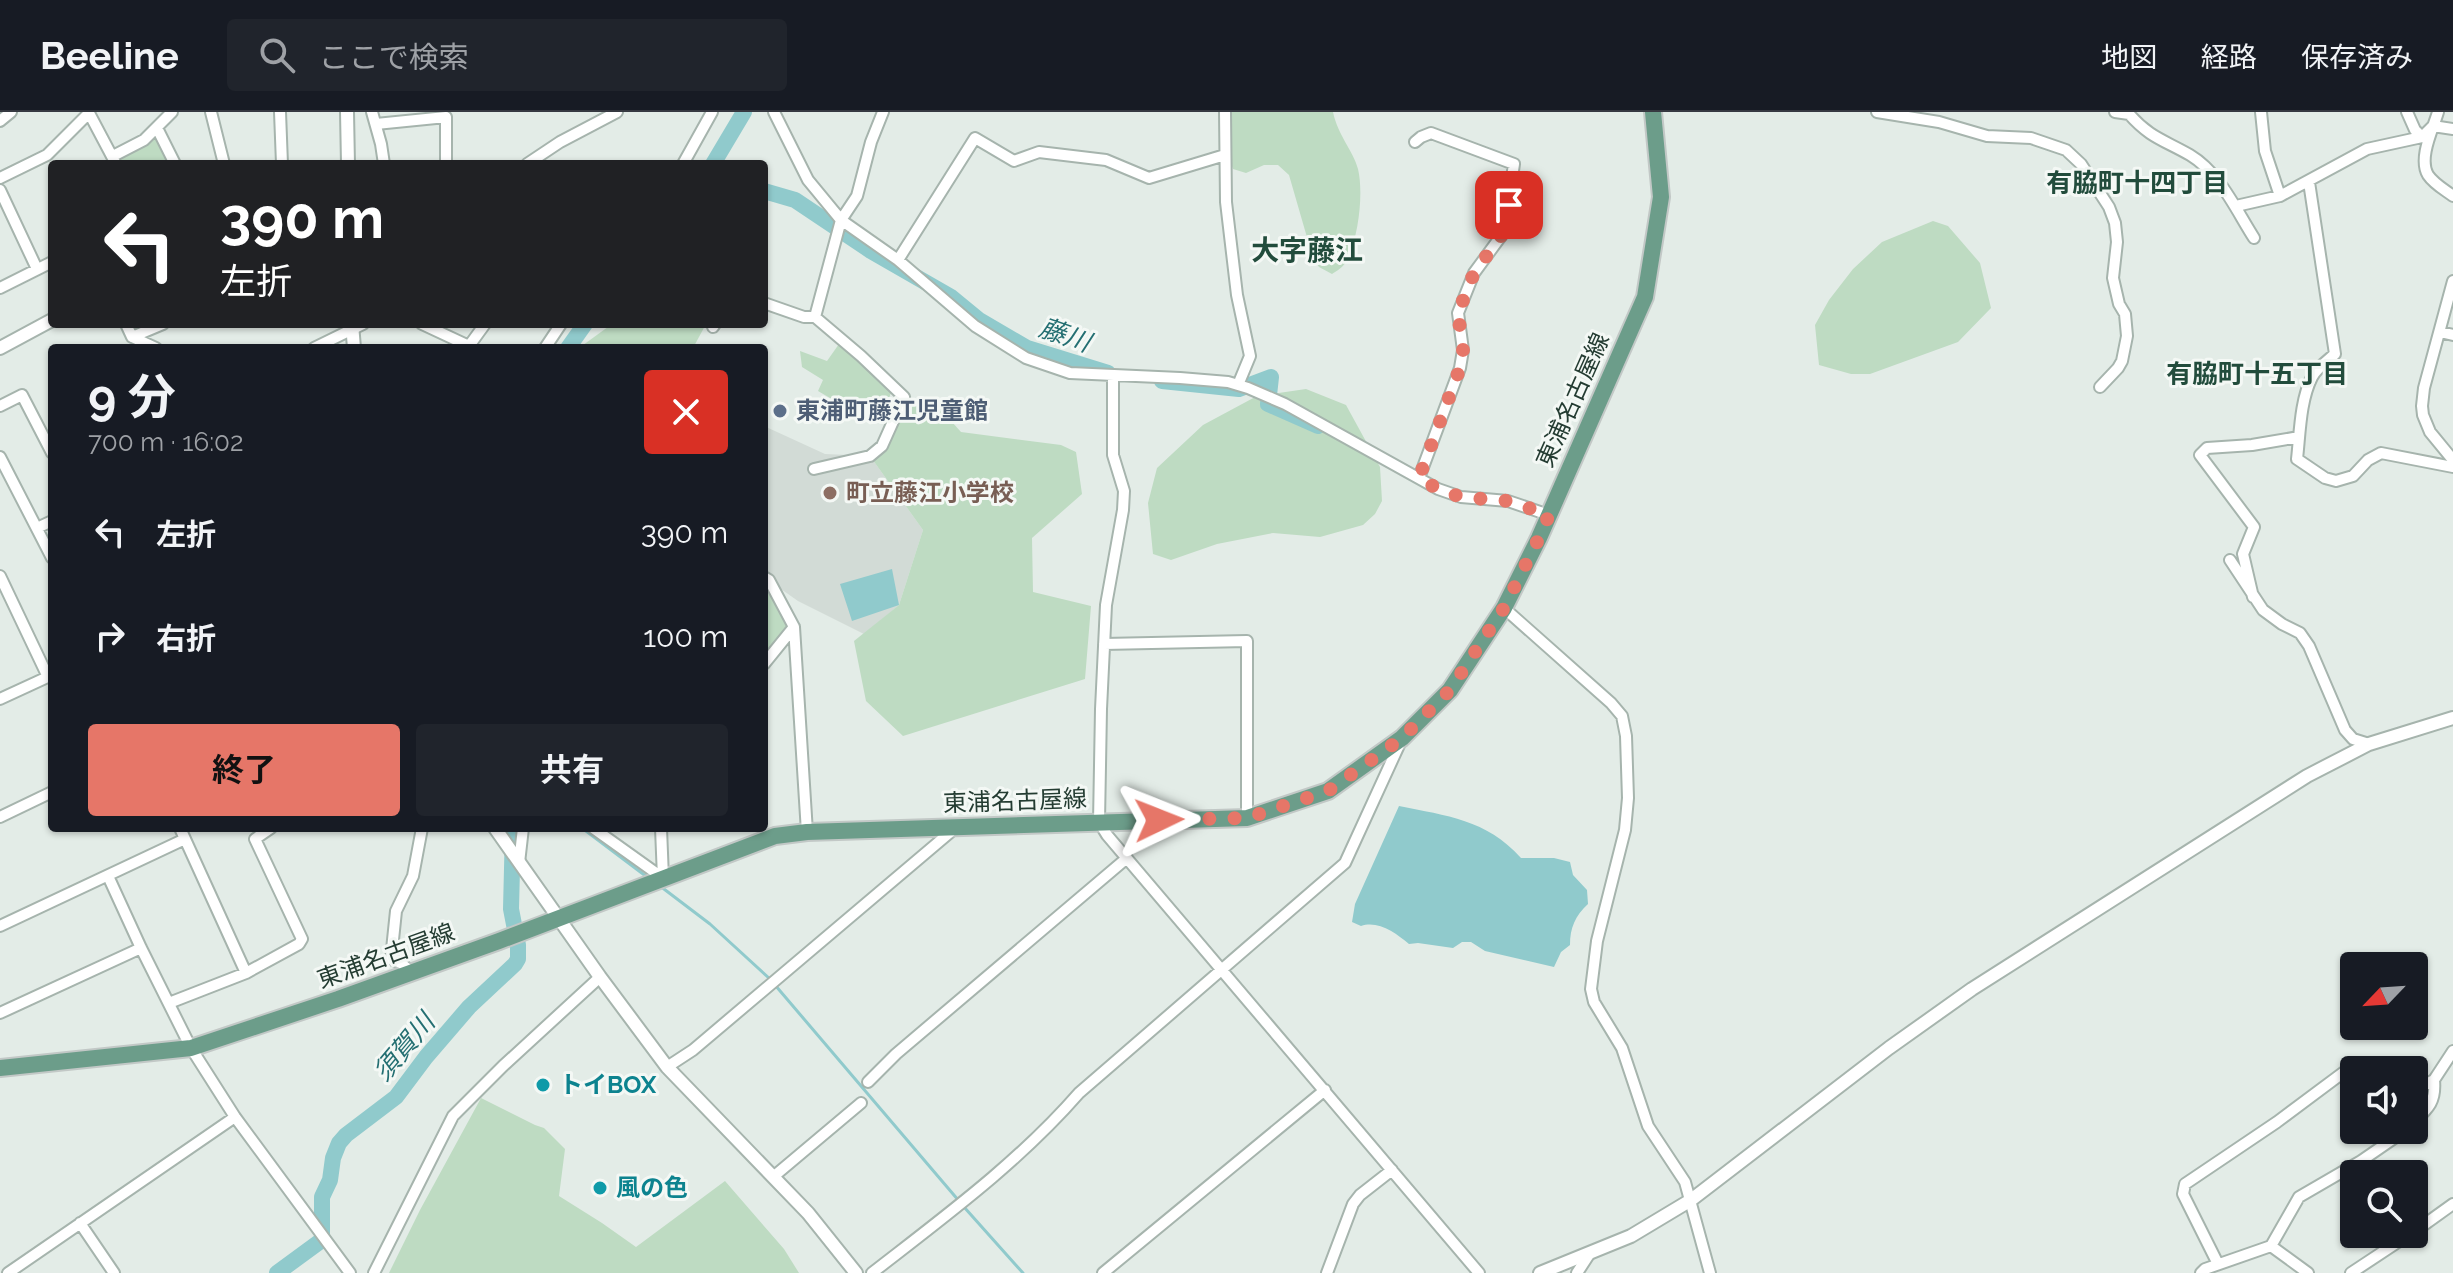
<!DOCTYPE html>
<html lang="ja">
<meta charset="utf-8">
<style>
:root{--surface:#171b24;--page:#20242c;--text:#f1f3f6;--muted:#9ea1a6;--line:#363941;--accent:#e67668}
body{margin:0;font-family:Raleway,"Noto Sans JP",sans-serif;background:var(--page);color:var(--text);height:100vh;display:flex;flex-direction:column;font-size:30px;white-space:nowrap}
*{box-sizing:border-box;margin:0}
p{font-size:26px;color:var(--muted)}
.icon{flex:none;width:44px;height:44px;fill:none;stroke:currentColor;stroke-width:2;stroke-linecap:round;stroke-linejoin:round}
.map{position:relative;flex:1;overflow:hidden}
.drawer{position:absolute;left:48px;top:232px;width:720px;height:488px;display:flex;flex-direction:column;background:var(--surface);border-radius:8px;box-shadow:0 2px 6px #0004}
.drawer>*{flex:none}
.top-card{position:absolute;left:48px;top:48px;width:720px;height:168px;border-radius:8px;box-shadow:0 2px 6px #0004;background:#202124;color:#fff;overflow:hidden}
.needle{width:52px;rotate:245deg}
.controls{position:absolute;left:2340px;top:840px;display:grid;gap:16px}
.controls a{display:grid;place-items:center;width:88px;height:88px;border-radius:8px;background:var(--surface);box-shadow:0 2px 6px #0004;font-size:40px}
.pin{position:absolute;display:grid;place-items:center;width:68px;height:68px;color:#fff;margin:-34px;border-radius:16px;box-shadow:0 4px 12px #0006}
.me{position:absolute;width:88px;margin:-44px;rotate:88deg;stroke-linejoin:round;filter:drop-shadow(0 0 6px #0008)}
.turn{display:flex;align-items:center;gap:28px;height:168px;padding:0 40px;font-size:36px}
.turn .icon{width:104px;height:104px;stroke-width:2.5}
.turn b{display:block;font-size:56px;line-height:68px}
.round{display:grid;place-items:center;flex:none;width:84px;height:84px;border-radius:8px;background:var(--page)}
.summary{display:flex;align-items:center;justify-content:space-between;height:136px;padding:0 40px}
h1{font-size:48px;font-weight:700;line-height:60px}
.cta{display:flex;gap:16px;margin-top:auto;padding:16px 40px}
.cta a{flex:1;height:92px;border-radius:8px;background:var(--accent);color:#111;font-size:32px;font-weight:700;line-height:92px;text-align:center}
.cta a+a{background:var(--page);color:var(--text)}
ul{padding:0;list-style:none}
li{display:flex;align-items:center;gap:24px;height:104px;padding:0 40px}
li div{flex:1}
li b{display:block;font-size:30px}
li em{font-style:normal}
header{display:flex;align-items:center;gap:48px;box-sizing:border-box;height:112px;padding:0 40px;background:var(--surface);border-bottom:2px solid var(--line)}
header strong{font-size:38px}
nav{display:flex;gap:44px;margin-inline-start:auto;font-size:28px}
.search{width:560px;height:72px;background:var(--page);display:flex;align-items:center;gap:20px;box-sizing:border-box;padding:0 28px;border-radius:8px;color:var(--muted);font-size:30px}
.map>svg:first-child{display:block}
.built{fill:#d2dbd6}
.green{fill:#bedbc2}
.water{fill:#90cacc}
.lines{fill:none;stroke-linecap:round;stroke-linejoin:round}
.stream{stroke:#90cacc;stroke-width:3}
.river{stroke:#90cacc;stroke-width:16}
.minor-casing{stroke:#a6b4ad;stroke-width:14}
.tertiary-casing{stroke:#a6b4ad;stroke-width:16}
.primary-casing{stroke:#c2c8c6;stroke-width:20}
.minor{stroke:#fff;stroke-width:10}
.tertiary{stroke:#fff;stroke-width:12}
.primary{stroke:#6c9d8a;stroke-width:16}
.route{stroke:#e67668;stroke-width:14;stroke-dasharray:0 25.2}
.service-dot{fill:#5c6f8a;stroke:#f4f8f5;stroke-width:3}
.education-dot{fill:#8d6e63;stroke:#f4f8f5;stroke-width:3}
.culture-dot{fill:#0f9aa8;stroke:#f4f8f5;stroke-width:3}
.labels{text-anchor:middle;stroke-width:6;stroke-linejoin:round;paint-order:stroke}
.street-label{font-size:24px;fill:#243c32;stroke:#f4f8f5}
.service-label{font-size:24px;font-weight:bold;fill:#4e5e75;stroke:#f4f8f5;text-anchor:start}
.education-label{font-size:24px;font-weight:bold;fill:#785e54;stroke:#f4f8f5;text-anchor:start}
.culture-label{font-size:24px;font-weight:bold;fill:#0d838f;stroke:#f4f8f5;text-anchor:start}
.neighbourhood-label{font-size:26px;font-weight:bold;fill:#224c3c;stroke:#f4f8f5}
.water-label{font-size:26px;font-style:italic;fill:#246f72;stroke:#f4f8f5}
.quarter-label{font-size:28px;font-weight:bold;fill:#224c3c;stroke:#f4f8f5}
</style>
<header>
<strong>Beeline</strong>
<div class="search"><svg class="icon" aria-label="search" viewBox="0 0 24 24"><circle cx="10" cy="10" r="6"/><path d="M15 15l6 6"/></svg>ここで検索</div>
<nav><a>地図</a><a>経路</a><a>保存済み</a></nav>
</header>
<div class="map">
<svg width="2453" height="1161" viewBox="0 0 2453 1161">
<rect width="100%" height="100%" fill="#e3ece7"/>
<path class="built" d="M764 314 825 342 870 344 923 418 899 493 864 522 798 489 764 465Z"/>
<path class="green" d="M1223 0H1333C1338 24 1353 38 1358 57 1364 82 1358 128 1346 150 1343 155 1337 159 1332 162L1319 155 1313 146 1289 63 1278 53H1264L1246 61 1233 57 1223 27Z
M154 23 158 25 171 52H120L118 47 120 43 146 33Z
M1933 109 1948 114 1980 151 1991 196 1958 230 1870 262H1851L1819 253 1815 213 1829 188 1853 157 1882 130Z
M612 212H706L693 236H579Z
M839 232 891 281 886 294C874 289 865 294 854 300L818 279 823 268 802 255 800 239 827 249Z
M1306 277 1346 293 1380 355 1382 389 1375 402 1363 413 1320 425 1273 421 1217 432 1171 448 1153 442 1148 391 1157 356 1203 313 1257 284Z
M904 285 943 300 961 320 1061 333 1076 340 1082 382 1032 426 1033 480 1091 494 1085 567 903 624 866 589 854 529 899 493 923 418 870 344 882 334Z
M764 465 794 515 764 552Z
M481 986 535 1013 544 1016 565 1037 559 1084 602 1111 636 1135 725 1069 784 1137 799 1161H389L420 1098Z"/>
<path class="water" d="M892 457 899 493 852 509 840 472Z
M1399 694C1447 704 1486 707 1521 746H1554L1570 750 1573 763 1587 778 1588 792C1575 804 1570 816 1570 833L1561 840 1554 855 1485 839 1471 830H1462L1453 836 1418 831 1409 832C1396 821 1378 808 1361 814L1352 810 1355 792Z"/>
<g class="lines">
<path class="stream" d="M582 716 647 765
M660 774 710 812 770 867
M775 873 959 1089
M964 1095 1023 1161"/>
<path class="river" d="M713 52 744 0
M764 79 795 88 871 139 951 185 979 208 1027 236 1108 261
M568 236 585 212
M1162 269 1239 277 1271 265 1268 292 1318 314
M277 1161 322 1128V1085L330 1068 333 1046 339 1031 346 1023 396 985 426 945 469 895 515 852 518 847V833L511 797 513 716"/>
<defs>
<path id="minor" d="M211 0 224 52
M280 0 282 52
M372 0 381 32 384 52
M774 0 808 68 841 108 898 148 975 214 1026 246 1070 261 1180 266 1228 270 1248 276 1285 292 1438 377 1461 385 1508 389 1549 403
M1225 0 1226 90 1237 183 1250 244 1238 273
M1877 0 1939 10 1987 24 2031 26 2066 38 2081 52 2109 95 2115 111 2117 130 2113 166 2119 192 2125 202 2127 224 2122 249 2118 256 2100 275
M2115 0 2129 2C2150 26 2164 28 2190 43 2220 61 2236 98 2254 126
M2261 0 2265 39 2280 84
M2407 0 2415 18 2422 25
M2438 0C2433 17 2418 46 2428 63 2434 72 2445 78 2453 84
M0 9 11 0
M376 12 446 5V52
M2433 14 2453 17
M157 16 175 52
M1415 30 1421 25 1431 21 1514 52 1504 120 1474 161 1458 201 1463 238 1460 256 1419 366
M113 44 144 28 172 0
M527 52 560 30 617 0
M683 52 712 0
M0 66 47 43 89 1 116 52
M2309 70 2335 242C2327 249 2317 256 2312 265 2300 289 2300 321 2297 347L2325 366 2336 369 2353 364 2368 348 2381 341 2453 355
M0 78 37 157
M2236 94 2280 84 2367 37 2422 25 2433 14
M898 148 975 26 1014 49 1039 40 1106 48 1149 66 1225 43
M2453 169 2424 276 2422 294 2423 303 2430 320 2453 348
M0 176 52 150
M764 191 804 205H815
M126 212 132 225 163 212
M422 212 469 234 485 212
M713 215 715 212
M2440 220 2453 223
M132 225 156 236
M314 236 363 212
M545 236 561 212
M1113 263V343L1124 379 1123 398 1106 493 1101 597 1099 710 1107 723 1479 1161
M0 294 22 283 52 341
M0 345 52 446
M814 357 870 344 882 334 904 285 861 244 815 205 841 108 857 84 871 30 883 0
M37 416 52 409
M2230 448 2263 498 2282 512 2300 521 2309 534 2345 618 2353 627 2369 632
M0 464 48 565
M764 465 769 468 794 515 807 720
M2253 485 2243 442 2254 415 2200 343 2207 336 2252 333 2299 325
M1504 496 1611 591 1622 604 1626 624 1628 686 1625 718 1597 829 1591 877 1594 890 1622 936 1648 1014 1685 1070 1710 1161
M1104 532 1247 529V706
M764 552 794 515
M0 587 52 563
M0 705 52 680
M180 716 246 861
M593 716 663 766
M661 716 663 766
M519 751 523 716
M108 764 141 836 191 936 235 1005 350 1161
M0 814 185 727
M411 860 401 851 391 847 396 799 413 764 422 716
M169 891 246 861 299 832 302 827 255 727 271 716
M0 901 141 836
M667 955 693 938 954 717
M2373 958 2382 951 2395 955 2398 958
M868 970 896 942 1127 746
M2414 971 2421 975 2434 968 2453 939
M2414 1010C2429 996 2436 989 2434 968
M773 1065 861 991
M80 1111 114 1161
M2414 1120 2453 1092
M2271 1134 2308 1161
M2218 1152 2183 1082 2185 1072 2277 1010 2344 960 2354 971
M8 1161 235 1005
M374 1161 453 1004 503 954 600 865
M872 1161C944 1105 1019 1050 1079 981L1345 751 1400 631
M1103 1161 1325 978
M1327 1161 1353 1092 1360 1083 1392 1058
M1577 1161 1590 1141
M2201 1161 2205 1157 2271 1134 2299 1085 2361 1049 2406 1018
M2351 1161 2410 1122"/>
<path id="tertiary" d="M347 0 348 52
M352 212 354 236
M0 236 52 208
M495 716 600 865 667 955 808 1101 856 1161
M1540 1161 1631 1124 1691 1088 1889 936 1972 877 2307 664 2369 632 2453 606"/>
<path id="primary" d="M0 956 191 936 338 887 499 829 775 724 807 720 1247 706 1328 679 1402 626 1450 578 1504 496 1539 426 1645 185 1661 85 1653 0"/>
</defs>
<use href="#minor" class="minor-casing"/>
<use href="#tertiary" class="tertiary-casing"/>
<use href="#primary" class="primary-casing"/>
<use href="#minor" class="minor"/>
<use href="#tertiary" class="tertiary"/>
<use href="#primary" class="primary"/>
</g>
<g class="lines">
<path class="route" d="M1159 708 1247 706 1328 679 1402 626 1450 578 1504 496 1539 426 1549 403 1508 389 1461 385 1438 377 1419 366 1460 256 1463 238 1458 201 1474 161 1504 120 1509 93"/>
</g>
<circle class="service-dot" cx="780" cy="299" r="8"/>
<circle class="education-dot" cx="830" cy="381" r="8"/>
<g class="culture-dot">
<circle cx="543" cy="973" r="8"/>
<circle cx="600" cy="1076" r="8"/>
</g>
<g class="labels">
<g class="street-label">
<text transform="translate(1573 288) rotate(-66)" y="8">東浦名古屋線</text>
<text transform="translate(1015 689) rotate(-2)" y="8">東浦名古屋線</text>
<text transform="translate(386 844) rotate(-20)" y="8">東浦名古屋線</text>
</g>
<g class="service-label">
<text x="796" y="307">東浦町藤江児童館</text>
</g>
<g class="education-label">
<text x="846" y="389">町立藤江小学校</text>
</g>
<g class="culture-label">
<text x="559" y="981">トイBOX</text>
<text x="616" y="1084">風の色</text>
</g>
<g class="neighbourhood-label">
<text x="2137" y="80">有脇町十四丁目</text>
<text x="2257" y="271">有脇町十五丁目</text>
</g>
<g class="water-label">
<text transform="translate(1065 223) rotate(19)" y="9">藤川</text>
<text transform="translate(404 935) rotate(-50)" y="9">須賀川</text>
</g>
<g class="quarter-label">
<text x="1307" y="148">大字藤江</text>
</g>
</g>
</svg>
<div class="controls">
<a><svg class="needle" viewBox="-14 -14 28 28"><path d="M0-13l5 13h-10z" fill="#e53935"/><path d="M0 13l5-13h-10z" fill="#9ea1a6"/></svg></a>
<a><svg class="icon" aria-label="sound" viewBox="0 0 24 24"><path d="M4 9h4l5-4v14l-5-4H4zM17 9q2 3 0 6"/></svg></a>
<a><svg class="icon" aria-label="search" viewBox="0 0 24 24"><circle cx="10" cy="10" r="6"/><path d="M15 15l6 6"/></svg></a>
</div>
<div class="pin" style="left:1509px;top:93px;background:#d93025"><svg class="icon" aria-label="arrive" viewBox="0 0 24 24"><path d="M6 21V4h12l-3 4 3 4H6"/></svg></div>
<svg class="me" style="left:1159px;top:708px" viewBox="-20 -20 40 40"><path d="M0-17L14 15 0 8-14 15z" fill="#e67668" stroke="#fff" stroke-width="4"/></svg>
<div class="top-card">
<div class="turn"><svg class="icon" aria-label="left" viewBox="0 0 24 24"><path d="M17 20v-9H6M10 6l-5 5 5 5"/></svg><div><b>390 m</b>左折</div></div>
</div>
<section class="drawer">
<div class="summary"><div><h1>9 分</h1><p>700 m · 16:02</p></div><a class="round" style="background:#d93025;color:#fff"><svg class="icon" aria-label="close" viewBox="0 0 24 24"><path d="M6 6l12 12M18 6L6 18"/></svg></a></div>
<ul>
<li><svg class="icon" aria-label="left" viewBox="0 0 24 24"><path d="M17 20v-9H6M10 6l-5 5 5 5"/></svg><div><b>左折</b></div><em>390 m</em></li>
<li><svg class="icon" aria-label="right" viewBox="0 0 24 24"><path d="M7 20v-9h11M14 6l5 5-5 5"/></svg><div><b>右折</b></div><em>100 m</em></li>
</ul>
<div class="cta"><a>終了</a><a>共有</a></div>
</section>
</div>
